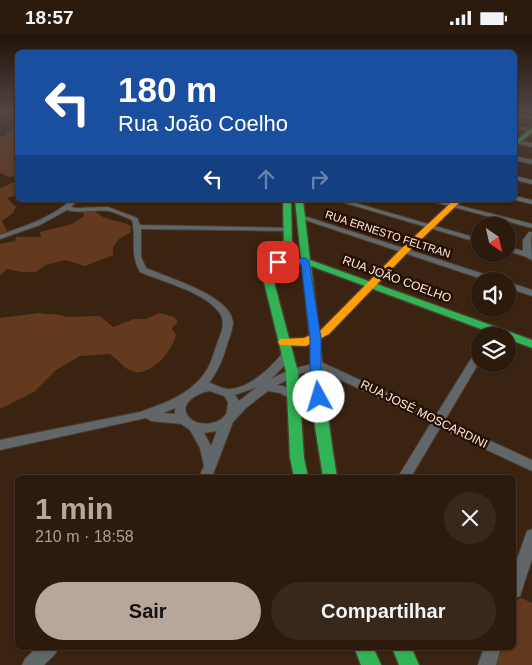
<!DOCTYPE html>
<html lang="pt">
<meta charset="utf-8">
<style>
:root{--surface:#2c1a0d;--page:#38271b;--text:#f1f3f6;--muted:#a6a19d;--line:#48382e;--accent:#b7a69a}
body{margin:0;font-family:Arial,sans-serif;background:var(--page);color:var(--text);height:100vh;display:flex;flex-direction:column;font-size:19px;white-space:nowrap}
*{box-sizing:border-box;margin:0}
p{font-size:16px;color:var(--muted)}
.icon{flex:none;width:28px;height:28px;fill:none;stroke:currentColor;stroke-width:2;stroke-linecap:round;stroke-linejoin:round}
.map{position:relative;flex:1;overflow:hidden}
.side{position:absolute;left:15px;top:440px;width:501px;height:175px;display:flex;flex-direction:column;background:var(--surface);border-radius:8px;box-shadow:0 1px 4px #0004,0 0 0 1px var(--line)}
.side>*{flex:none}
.hud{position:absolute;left:15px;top:15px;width:502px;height:152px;border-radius:8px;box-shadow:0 1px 4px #0004,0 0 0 1px var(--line);background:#1a4fa0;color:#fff;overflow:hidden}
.needle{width:32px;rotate:146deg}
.tools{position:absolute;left:471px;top:182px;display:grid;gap:10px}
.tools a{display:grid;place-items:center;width:45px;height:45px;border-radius:50%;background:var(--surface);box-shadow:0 1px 4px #0004,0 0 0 1px var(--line);font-size:25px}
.pin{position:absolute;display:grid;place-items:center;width:42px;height:42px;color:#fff;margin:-21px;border-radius:10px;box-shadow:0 2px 8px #0006}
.me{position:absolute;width:55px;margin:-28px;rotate:354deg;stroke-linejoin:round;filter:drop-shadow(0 0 4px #0008)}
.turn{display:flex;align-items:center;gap:18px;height:105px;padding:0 20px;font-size:22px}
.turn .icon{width:65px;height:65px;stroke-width:2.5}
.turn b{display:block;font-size:35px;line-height:42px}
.lanes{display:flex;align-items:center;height:48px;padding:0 20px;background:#0003;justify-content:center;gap:25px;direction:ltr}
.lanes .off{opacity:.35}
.round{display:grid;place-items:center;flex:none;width:52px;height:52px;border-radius:26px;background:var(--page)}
.headline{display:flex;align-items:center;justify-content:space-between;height:85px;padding:0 20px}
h1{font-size:30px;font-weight:800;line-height:38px;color:var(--accent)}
.primary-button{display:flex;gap:10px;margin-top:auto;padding:10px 20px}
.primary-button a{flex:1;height:58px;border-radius:30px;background:var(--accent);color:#111;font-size:20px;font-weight:800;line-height:58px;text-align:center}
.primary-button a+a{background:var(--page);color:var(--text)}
.status{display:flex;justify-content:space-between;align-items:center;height:35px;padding:0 25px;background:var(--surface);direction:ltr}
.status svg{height:14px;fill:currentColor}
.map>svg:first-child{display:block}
.green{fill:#633a1d}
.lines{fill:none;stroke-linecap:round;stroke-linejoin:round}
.street-casing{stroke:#4e3c2e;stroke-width:2}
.fast-casing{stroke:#4e3c2e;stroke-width:3}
.slow-casing{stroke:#4e3c2e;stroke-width:3}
.street{fill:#616669;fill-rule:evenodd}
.fast{fill:#30b455;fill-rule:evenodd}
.slow{fill:#ff9f0a;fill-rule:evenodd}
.route{fill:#1a73e8;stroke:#114b97}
.labels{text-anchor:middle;stroke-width:5;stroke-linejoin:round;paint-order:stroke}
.far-street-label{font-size:11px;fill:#faece3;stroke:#270f01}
.street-label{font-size:12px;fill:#faece3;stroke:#270f01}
</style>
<div class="status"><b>18:57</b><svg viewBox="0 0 49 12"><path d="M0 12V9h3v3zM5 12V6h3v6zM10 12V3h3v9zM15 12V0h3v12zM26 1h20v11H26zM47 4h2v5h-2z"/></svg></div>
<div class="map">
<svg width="532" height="630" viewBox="0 0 532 630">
<rect width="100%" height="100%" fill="#3a2311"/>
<path class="green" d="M8 96H17V101L13 103 17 105 13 108 17 112V141L9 142 0 138V101H6L5 98Z
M17 146V160L7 163 16 172 13 178 2 186 7 196 0 200V153Z
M88 171 96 173V177C105 186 120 185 131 191L130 198 119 204 113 212V220L85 231 65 225 46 230 36 237H21L7 234 0 240V209L15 206 16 202H41L40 197 72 189 84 181 83 176 85 174 84 172Z
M39 278C47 280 59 278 66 282L100 281 113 292 134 284H146L159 278 174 282 178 287 172 293 176 300C173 315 152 340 135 337 124 335 118 323 109 319L80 321 56 335 34 357 0 374V283Z
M521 563 532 568V630H496L502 613 514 612V575L517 565Z"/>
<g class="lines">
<defs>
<path id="street" d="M515 79 532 82V84L515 81Z
M515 91 532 94V96L515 93Z
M515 106 532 108V112L515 108Z
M515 121 532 125V129L515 125Z
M515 141 532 145V149L515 145Z
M515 161 532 165V169L515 165Z
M71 165H78L71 172 76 173 108 172 137 183 140 190 289 193V195L287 196 141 194V222L146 233C168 243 230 260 233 287 233 294 229 303 227 310 223 324 218 336 209 348 215 349 222 354 228 354 248 355 273 331 283 317L287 316 292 319 285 330 271 344C288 335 304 329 323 328L436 380 476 316 480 315V326L445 385 532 425V436L440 393 411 442H398L431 388 322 336 302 338 277 350C286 351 296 355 301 362L299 365 295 366 280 358 268 356 246 373 233 387 212 442H199L204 431 200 413 190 395 181 389 151 386 146 383 0 415V405L140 377C166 368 195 358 209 331 213 323 215 314 218 306 222 296 226 286 219 277 203 256 163 247 140 237 129 218 137 204 132 185 124 182 117 178 109 176 94 174 81 179 67 175L40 190 0 204V200C25 191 51 183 71 165ZM257 352 239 366 235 360ZM210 356 224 361 228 367C228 371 227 376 226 379 219 391 196 392 188 381 178 368 200 357 210 356ZM175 373V379L163 378ZM217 396 211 411 204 398Z
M335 165H345L480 204V208Z
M427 165H438L532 189V193Z
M301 180 499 244 500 246H488L299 183 298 182Z
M529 197H532L531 205 532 225 524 221 508 216V212L523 216V205Z
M508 247 532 255V261L508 253Z
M494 292 499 295 495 301H485L491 293Z
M532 494V524L520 561 514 563V533L527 496Z
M37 612H58L56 618 44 630H22L25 624Z
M484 612H501L496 630H478Z"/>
<path id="fast" d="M532 93V98L515 111V106Z
M283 165H291L292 214 285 224 301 223 295 165H303L310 225 532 305V313L508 304V301H500L311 231C320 302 325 372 337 442H323L315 392 310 303 302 229 281 230 276 235 274 247 298 337 304 423 308 442H294L290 423 286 337 264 247 267 235 284 214Z
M354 612H373L381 630H361Z
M392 612H411L419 630H399Z"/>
<path id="slow" d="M454 165H462L407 218 329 299 306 311 280 310 278 307 280 304 304 303 321 295 401 214Z"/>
</defs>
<use href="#street" class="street-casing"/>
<use href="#fast" class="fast-casing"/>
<use href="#slow" class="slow-casing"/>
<use href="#street" class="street"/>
<use href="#fast" class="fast"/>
<use href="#slow" class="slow"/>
</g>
<linearGradient id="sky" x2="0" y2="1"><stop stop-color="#201309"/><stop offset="0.46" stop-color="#4f4543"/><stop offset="1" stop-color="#4f4543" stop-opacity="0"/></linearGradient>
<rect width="532" height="164" fill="url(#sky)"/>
<path class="route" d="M305 223 309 226 321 303V331L325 362 323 366H314L313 362 310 331V303L301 229H278L274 227 278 224Z"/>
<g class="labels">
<g class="far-street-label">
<text transform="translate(388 199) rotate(18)" y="4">RUA ERNESTO FELTRAN</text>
</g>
<g class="street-label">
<text transform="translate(397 244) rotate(20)" y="4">RUA JOÃO COELHO</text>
<text transform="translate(424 379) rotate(26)" y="4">RUA JOSÉ MOSCARDINI</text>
</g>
</g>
</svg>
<div class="tools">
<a><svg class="needle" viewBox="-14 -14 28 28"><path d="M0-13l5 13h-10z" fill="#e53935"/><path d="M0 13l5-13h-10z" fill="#a6a19d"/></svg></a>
<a><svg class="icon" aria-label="sound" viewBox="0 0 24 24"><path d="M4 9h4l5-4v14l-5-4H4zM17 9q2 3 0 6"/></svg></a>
<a><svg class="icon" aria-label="layers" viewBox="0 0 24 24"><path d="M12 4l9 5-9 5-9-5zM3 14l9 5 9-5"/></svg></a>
</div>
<div class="pin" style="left:278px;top:227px;background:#d93025"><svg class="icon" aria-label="arrive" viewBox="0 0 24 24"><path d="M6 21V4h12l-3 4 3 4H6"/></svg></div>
<svg class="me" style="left:319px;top:362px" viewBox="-20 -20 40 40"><circle r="19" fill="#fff"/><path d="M0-13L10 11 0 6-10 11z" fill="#1a73e8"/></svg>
<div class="hud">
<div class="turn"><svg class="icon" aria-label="left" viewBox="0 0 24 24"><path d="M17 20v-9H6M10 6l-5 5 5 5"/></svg><div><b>180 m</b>Rua João Coelho</div></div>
<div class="lanes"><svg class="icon" aria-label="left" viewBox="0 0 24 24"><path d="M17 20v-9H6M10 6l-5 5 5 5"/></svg><svg class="icon off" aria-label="ahead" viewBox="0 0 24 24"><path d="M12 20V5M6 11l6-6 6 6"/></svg><svg class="icon off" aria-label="right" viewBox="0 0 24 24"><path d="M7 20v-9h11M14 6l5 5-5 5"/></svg></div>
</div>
<section class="side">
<div class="headline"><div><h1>1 min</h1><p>210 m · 18:58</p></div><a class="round"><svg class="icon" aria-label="close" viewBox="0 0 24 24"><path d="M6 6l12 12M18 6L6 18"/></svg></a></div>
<div class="primary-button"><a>Sair</a><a>Compartilhar</a></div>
</section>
</div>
